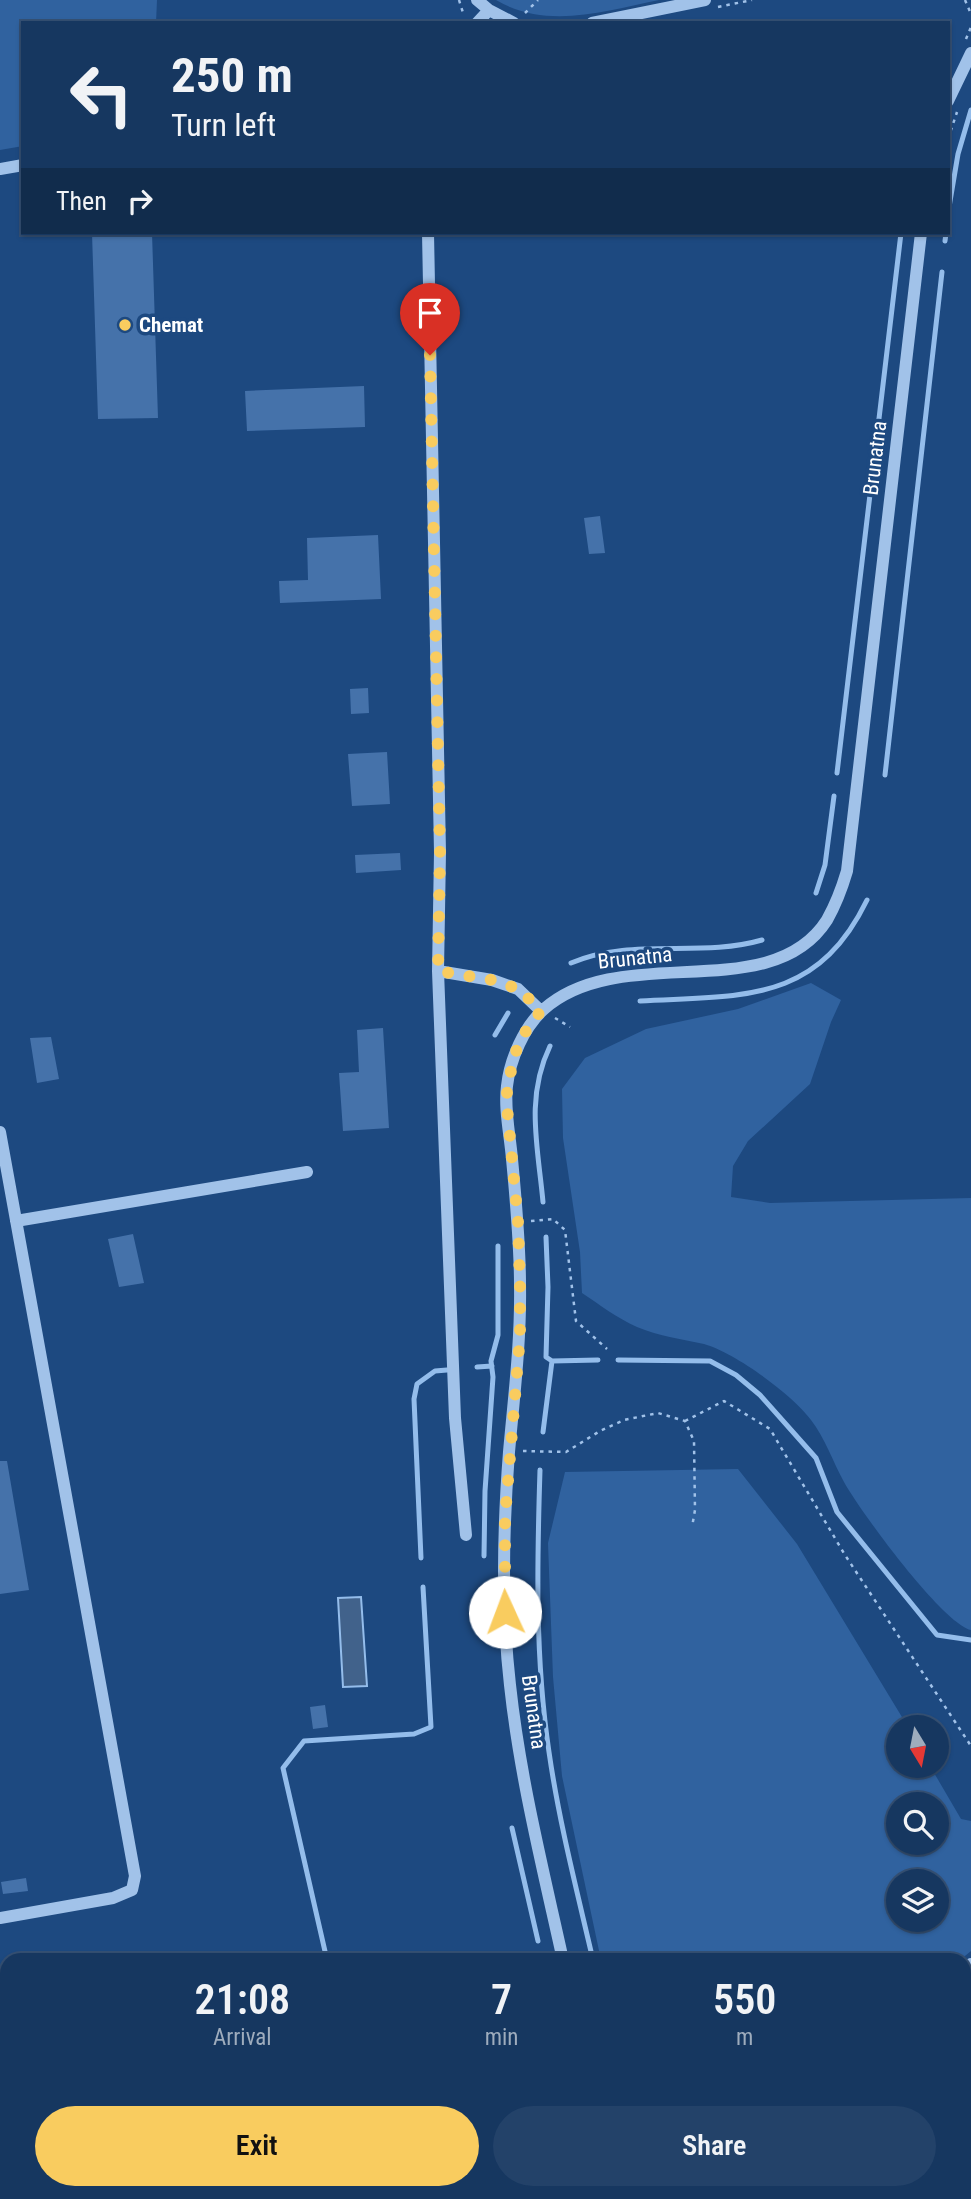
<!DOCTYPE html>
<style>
:root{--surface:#163760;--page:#234269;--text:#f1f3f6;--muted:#9eacbd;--line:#355175;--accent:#f9cc5f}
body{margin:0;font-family:"Roboto Condensed",sans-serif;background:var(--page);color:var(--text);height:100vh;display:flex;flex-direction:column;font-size:26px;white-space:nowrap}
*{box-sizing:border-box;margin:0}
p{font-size:23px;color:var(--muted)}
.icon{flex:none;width:38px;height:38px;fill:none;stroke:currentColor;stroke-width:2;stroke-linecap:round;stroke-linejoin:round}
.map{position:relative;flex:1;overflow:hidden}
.drawer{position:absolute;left:0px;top:1953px;width:971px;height:247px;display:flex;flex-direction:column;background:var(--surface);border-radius:21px 21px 0 0;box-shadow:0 2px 5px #0004,0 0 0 2px var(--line)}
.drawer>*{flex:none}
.top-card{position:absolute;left:21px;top:21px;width:929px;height:214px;border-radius:0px;box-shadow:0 2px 5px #0004,0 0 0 2px var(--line);background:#163760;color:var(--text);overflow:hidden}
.needle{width:46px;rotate:170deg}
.buttons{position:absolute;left:886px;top:1715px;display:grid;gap:14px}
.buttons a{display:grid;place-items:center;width:63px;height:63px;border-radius:50%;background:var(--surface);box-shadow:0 2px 5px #0004,0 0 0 2px var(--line);font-size:35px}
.pin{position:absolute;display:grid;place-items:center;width:60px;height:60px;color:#fff;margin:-72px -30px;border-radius:50% 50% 50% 0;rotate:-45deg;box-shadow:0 0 7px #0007}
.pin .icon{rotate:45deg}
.me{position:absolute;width:77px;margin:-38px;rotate:358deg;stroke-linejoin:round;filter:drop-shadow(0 0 5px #0008)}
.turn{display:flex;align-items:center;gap:24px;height:147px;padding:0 35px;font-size:32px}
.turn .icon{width:91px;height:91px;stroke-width:2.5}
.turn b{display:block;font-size:49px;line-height:60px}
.then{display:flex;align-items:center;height:66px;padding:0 35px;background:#0003;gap:14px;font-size:26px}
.eta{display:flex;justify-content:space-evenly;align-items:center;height:119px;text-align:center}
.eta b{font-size:42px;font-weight:600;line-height:49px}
.action{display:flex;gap:14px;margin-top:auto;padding:14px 35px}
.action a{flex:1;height:80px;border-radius:42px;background:var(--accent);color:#111;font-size:28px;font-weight:600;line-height:80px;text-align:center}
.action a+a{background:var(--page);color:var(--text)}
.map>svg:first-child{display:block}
.green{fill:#30629f;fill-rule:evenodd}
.water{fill:#41628b;stroke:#94bdeb;stroke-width:2}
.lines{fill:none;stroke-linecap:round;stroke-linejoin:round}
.stream{stroke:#94bdeb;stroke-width:5}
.building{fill:#4572aa}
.path{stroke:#a1c2e9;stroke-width:2.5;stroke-dasharray:3.5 5;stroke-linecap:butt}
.minor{stroke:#a1c2e9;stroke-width:12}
.route{stroke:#f9cc5f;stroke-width:12;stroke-dasharray:0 21.6}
.poi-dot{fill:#f9cc5f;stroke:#1d4980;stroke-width:2.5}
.labels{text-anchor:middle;stroke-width:7;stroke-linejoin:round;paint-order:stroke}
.poi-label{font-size:21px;font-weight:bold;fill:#fff;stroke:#1d4980;text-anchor:start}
.street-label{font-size:21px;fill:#fff;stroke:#1d4980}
</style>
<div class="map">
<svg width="971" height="2199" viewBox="0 0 971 2199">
<rect width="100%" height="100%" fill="#1d4980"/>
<path class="green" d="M0 0H157L156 23H23V146L0 150Z
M496 0H659C606 11 546 30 496 0Z
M811 983 841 1000 831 1022 810 1084 748 1141 733 1166 731 1197 770 1203 971 1198V1630C942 1623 860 1511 844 1482 833 1462 825 1438 811 1420 793 1395 734 1352 704 1344 681 1339 658 1336 637 1327 617 1318 600 1305 582 1293L580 1252 563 1138 562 1089 585 1058 646 1029 738 1009Z
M738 1469 797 1544 908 1727H898V1766H930L961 1819 971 1821V1951L960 1960H601L562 1776 553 1677 548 1543 565 1472ZM898 1804H936V1843H898ZM936 1881V1920H898V1881Z
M971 1976V2199H650L649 2193H964V1982Z"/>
<path class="water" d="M361 1597 367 1686 343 1687 338 1598Z"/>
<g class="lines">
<path class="stream" d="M948 47 949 45
M948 213 958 154 971 110
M945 241 946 233
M837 773 901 233
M885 775 942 272
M816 893 825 865 834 796
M571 963C632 937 700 958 762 940
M640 1001C741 995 816 1005 867 900
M495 1035 508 1013
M543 1202C538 1147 525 1098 550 1046
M618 1360 710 1361 736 1375 760 1395 816 1458 837 1512 937 1635 971 1640
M552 1361 598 1360
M477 1367 492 1366
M543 1432 552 1361 546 1357 548 1287 546 1237
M540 1470C537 1564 535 1658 549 1752 559 1822 577 1891 593 1960
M484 1556 485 1491 493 1377 491 1361 498 1335V1246
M421 1558 414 1399 417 1384 435 1371 447 1370
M485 1587 487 1632
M512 1828 538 1941
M327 1960 283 1768 304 1741 414 1734 431 1727 423 1587
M382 2193 384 2199
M596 2193 597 2199
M644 2193 645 2199"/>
</g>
<path class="building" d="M92 233H152L158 418 98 419Z
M364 386 365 427 247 431 245 391Z
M600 516 605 553 589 554 584 518Z
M378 535 381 599 280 603 279 581 308 580 307 538Z
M368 688 369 713 351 714 350 689Z
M387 752 390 804 352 806 348 754Z
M400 853 401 870 356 873 355 855Z
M383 1028 389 1128 343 1131 339 1073 359 1072 357 1030Z
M51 1037 59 1079 37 1083 30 1038Z
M133 1234 144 1283 119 1287 108 1239Z
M0 1461H7L29 1590 0 1594Z
M325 1705 328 1727 313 1729 310 1707Z
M26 1878 28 1891 3 1894 1 1882Z"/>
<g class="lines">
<path class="path" d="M459 0 464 16
M965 0 971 14
M718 7 752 0
M525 13 538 0
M966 39 971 27
M948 139 957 112
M555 1018 570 1027
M531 1221 553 1219 565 1230 576 1321 607 1349
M685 1421 724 1401 770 1429 845 1555 971 1746
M523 1451 566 1452 600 1431 624 1420 658 1413 685 1421 694 1441 695 1510 692 1527
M655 2193 656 2199"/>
<path class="minor" d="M477 0 489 10 514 23
M477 23 489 10
M592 23 705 0
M948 101 971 53
M0 169 23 165
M428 233 440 852 438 971 455 1418 466 1535
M438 971 492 980 518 989 541 1011
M0 1132 135 1876 132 1890 113 1898 0 1918
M16 1221 307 1172
M563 1960C543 1869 520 1778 510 1685 501 1607 503 1529 509 1452 514 1396 521 1341 520 1285 520 1243 516 1201 512 1159 510 1135 504 1109 507 1086 510 1059 524 1027 544 1009 622 940 771 1008 827 920 836 904 842 888 847 871L921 233
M964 1969 971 1964
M616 2193 617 2199"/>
</g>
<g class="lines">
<path class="route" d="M430 355 440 852 438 971 492 980 519 989 541 1011 528 1027 517 1048 507 1086V1107L518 1222 520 1284V1336L505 1517V1612"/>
</g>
<circle class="poi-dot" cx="125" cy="325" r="7"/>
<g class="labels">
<g class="poi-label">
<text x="139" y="332">Chemat</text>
</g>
<g class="street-label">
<text transform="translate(875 458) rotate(-83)" y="7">Brunatna</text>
<text transform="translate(635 958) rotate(-6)" y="7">Brunatna</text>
<text transform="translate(534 1712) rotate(82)" y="7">Brunatna</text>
</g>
</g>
</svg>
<div class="buttons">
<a><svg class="needle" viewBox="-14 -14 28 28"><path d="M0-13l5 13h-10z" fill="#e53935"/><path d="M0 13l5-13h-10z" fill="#9eacbd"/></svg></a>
<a><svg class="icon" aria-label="search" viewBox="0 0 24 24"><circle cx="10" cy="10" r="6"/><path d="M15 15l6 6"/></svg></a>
<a><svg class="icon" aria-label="layers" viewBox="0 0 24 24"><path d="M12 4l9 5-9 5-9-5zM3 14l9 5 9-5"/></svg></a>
</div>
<div class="pin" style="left:430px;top:355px;background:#d93025"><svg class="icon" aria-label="arrive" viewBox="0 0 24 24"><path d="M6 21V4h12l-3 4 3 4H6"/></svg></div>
<svg class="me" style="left:505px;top:1612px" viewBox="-20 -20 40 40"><circle r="19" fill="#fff"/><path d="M0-13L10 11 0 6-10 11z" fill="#f9cc5f"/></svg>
<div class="top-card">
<div class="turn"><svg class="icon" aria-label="left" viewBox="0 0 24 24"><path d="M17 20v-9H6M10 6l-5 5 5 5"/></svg><div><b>250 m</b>Turn left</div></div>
<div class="then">Then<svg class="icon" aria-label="right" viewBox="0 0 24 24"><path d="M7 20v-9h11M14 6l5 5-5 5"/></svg></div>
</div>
<section class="drawer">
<div class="eta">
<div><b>21:08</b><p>Arrival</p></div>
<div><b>7</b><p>min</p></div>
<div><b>550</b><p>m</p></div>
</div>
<div class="action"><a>Exit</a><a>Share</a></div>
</section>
</div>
